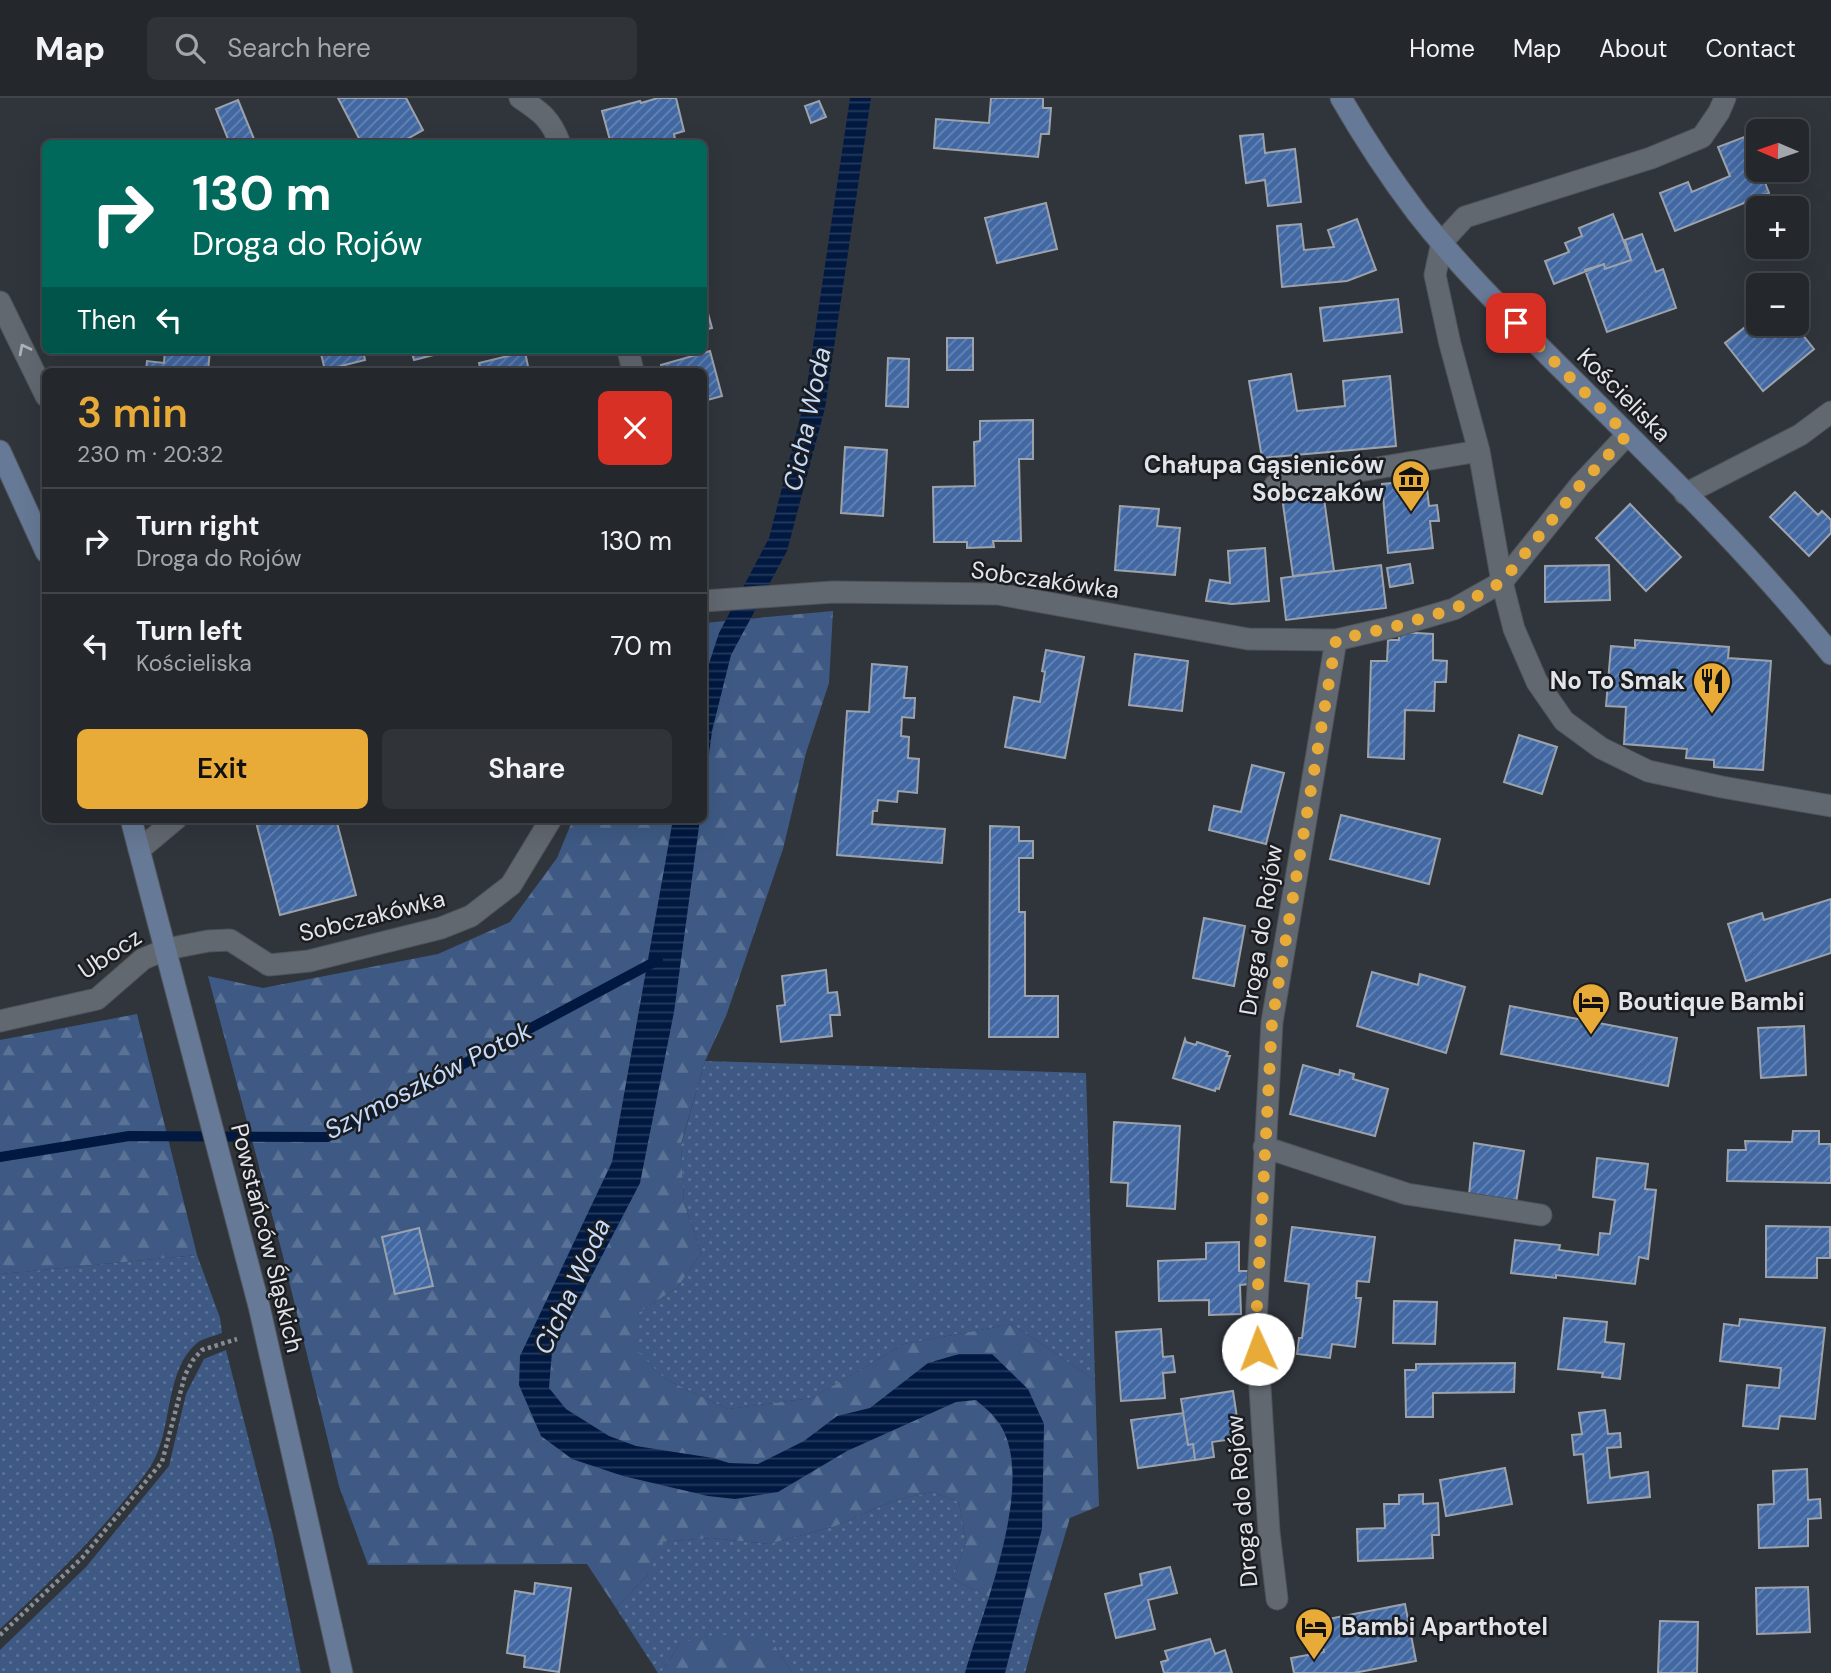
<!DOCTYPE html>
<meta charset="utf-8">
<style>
:root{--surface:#24282d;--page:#303439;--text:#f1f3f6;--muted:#a3a6aa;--line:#414449;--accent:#e9ab37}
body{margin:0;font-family:"DM Sans",sans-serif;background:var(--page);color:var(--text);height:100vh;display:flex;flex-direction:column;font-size:26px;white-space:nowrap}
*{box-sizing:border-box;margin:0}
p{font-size:23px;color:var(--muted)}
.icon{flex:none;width:38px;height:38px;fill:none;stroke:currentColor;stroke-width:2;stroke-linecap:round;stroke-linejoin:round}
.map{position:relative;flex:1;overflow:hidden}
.panel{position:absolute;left:42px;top:270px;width:665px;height:455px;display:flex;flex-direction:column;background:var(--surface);border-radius:10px;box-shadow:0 7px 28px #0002,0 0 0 2px var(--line)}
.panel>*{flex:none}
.top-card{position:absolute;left:42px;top:42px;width:665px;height:214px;border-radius:10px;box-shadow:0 7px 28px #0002,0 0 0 2px var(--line);background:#00695c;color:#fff;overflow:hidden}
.needle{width:46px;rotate:272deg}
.buttons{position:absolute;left:1746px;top:21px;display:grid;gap:14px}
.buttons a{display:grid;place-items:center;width:63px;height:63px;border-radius:10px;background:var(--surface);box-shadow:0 7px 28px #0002,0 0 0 2px var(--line);font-size:35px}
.pin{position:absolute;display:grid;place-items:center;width:60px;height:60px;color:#fff;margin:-30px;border-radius:14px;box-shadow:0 4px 10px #0006}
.me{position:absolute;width:77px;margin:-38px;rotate:358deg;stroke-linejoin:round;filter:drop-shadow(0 0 5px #0008)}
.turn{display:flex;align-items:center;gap:24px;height:147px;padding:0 35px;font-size:32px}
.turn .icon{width:91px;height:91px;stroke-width:2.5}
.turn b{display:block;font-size:49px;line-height:60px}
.then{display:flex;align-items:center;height:66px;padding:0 35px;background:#0003;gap:14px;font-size:26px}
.round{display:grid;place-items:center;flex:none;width:74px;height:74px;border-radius:10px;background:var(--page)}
.overview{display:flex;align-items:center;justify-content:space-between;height:119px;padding:0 35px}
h1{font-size:42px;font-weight:600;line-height:52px;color:var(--accent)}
.action{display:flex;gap:14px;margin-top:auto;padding:14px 35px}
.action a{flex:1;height:80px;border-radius:10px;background:var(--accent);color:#111;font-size:28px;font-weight:600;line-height:80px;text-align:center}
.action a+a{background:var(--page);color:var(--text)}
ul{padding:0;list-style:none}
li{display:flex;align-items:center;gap:21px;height:105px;padding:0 35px;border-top:2px solid var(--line)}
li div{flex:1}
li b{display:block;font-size:26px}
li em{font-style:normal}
header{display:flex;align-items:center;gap:42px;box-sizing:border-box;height:98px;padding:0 35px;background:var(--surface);border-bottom:2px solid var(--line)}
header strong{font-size:33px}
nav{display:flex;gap:38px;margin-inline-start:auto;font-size:24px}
.search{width:490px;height:63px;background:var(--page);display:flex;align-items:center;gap:18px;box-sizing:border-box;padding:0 24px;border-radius:10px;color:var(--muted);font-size:26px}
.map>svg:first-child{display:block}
.grass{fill:url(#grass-dots)}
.forest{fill:url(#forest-firs)}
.water{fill:url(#water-rules)}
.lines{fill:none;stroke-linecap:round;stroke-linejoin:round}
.stream{stroke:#011941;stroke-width:10}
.building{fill:url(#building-hatch);stroke:#9ca2ab;stroke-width:2}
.lane-casing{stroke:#50545a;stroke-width:23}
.street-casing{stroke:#50545a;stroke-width:23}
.secondary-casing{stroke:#50545a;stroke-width:23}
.path{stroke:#898d93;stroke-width:4.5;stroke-dasharray:3.5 3.5;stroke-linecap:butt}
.lane{stroke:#626870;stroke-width:21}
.street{stroke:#626870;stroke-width:21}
.secondary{stroke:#667996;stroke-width:21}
.oneway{stroke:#aeb2b9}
.route{stroke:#e9ab37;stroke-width:12;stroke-dasharray:0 21.6}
.labels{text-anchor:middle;stroke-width:5;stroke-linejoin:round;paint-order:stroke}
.street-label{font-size:24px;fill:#e1e4e9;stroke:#1a1c20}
.poi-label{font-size:24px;font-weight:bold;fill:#e1e4e9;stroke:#1a1c20;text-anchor:end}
.water-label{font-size:26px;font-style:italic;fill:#c5dbfd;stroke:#1a1c20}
</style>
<header>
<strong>Map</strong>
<div class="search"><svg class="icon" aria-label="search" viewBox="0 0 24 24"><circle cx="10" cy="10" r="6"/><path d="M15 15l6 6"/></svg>Search here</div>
<nav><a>Home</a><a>Map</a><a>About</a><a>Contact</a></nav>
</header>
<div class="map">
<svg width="1831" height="1575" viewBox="0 0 1831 1575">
<defs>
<pattern id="grass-dots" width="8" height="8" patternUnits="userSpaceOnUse" patternTransform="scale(1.75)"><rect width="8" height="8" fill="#3e5a84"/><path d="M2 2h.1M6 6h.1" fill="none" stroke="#5a7295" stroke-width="1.8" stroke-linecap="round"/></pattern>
<pattern id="forest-firs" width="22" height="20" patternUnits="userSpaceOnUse" patternTransform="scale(1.75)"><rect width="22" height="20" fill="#3e5a84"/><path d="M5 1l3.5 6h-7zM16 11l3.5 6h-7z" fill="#5a7295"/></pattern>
<pattern id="water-rules" width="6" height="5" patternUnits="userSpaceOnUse" patternTransform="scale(1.75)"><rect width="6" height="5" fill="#011941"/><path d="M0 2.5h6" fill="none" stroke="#263a5c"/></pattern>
<pattern id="building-hatch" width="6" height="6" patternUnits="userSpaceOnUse" patternTransform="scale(1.75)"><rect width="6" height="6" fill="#4268a3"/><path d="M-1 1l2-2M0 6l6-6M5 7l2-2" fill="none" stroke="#6685b4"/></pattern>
</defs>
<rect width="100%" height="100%" fill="#30353c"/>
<path class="grass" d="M705 963 1086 975 1095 1282 1012 1226 904 1246 812 1300 728 1311 665 1281 638 1254V1215L678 1189 701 1155 684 1105 681 1047Z
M197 1157 220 1220 222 1235C215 1238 203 1240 197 1245 166 1271 172 1326 155 1360 148 1374 137 1387 127 1399 89 1447 44 1489 0 1531V1176Z
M226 1252 273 1437 301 1575H0V1552L86 1469 169 1368 186 1296 204 1261Z
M932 1394 959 1404 966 1444 953 1481 1039 1524 1025 1575H792L772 1543 680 1545 661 1575H658L616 1510 647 1478 660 1444 711 1440 769 1446 836 1428 895 1402Z"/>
<path class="forest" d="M833 513 829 585 806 655 783 751 726 918 705 963 681 1046 684 1105 701 1155 678 1189 638 1215V1253L665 1281 728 1311 812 1300 904 1246 1012 1226 1095 1282 1099 1408 1070 1420 1039 1524 953 1481 966 1444 959 1404 932 1394 895 1402 836 1428 769 1446 711 1440 661 1444 647 1478 616 1510 587 1466 368 1467 339 1388 282 1154 208 878 263 890 438 856 510 824 557 760 573 721H704V525Z
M137 916 197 1157 0 1176V942Z
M717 1536 772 1543 792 1575H661L680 1545Z"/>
<path class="water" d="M850 0H871L825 310 787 453 731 557 712 633 704 695V581L719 535 769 440 805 301Z
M673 721H700L674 914 640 1085 552 1254 549 1290 566 1311 609 1338 636 1348 713 1360 729 1365 758 1366 804 1343 837 1318 870 1310 928 1265 959 1256H992L1028 1291 1044 1326 1042 1431 1005 1575H965C982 1514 1038 1382 999 1325 993 1316 984 1309 976 1302L956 1304 847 1353 778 1394 735 1401 708 1398 623 1378 572 1361 541 1338 519 1287 520 1258 612 1064Z"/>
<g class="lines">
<path class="stream" d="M0 1059 129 1038 327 1039 658 862"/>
</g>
<path class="building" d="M338 0H406L423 32 398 46H362Z
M676 0 684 33 674 36 676 46H611L602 13 640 3 641 5 658 0Z
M991 0H1043V10H1051L1049 36H1041L1038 59 934 50 936 21 989 25Z
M238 2 256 46H230L216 11Z
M819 3 826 19 811 25 805 8Z
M1263 36 1265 55 1295 51 1301 104 1268 108 1265 82 1246 85 1240 38Z
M1747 38 1769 95 1675 133 1660 95 1688 84 1692 94 1730 78 1718 49Z
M1046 105 1057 151 997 165 985 120Z
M1613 116 1631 162 1605 171 1604 166 1554 186 1545 163 1569 154 1565 145 1582 138 1579 130Z
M1357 121 1376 172 1347 183 1282 189 1277 128 1301 126 1304 152 1334 149 1328 132Z
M1642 136 1656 174 1663 171 1676 210 1607 234 1585 172 1604 166 1605 171 1631 162 1625 142Z
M1398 201 1402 234 1324 243 1320 210Z
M706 208 712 230 704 232V209Z
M1759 218V226H1794L1814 251 1763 293 1725 245Z
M947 240H973V272H947Z
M165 252H210L208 273H146L147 263 164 265Z
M320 252H363L365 262 325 272Z
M411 252H453L414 262Z
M710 253 722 298 704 303V273H663L661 267Z
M525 254 529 273H481L479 265Z
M888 260 909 261 908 309 886 308Z
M1291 276 1297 313 1345 308 1343 283 1390 278 1396 348 1262 360 1249 283Z
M1033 322V361H1019L1021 443H993L994 449 967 450V444H934L933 389 975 388 974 344 980 343V323Z
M845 349 887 352 883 418 841 415Z
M1426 382 1429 408 1437 407 1439 423H1430L1433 450 1388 455 1382 386Z
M1323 393 1334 473 1293 478 1282 399Z
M1795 394 1818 417 1822 413 1831 422V435L1809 458 1770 419Z
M1630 406 1681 459 1646 493 1596 440Z
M1120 408 1159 411 1157 428 1180 430 1175 477 1115 472Z
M1265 450 1269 503 1232 506 1206 503 1210 482 1230 485 1228 453Z
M1410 466 1413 485 1390 489 1387 470Z
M1381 467 1386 510 1286 522 1281 480Z
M1609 467 1610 502 1545 504V468Z
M1399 534 1433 536V562L1447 563 1446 584H1435L1434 613 1405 612 1404 661 1368 659 1371 563H1387L1388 542H1399Z
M1635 542 1729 549 1728 560 1771 563 1763 672 1714 669V662L1686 660 1687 651 1624 646 1626 609 1606 608 1611 548 1635 550Z
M1046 552 1084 559 1065 660 1005 649 1014 599 1040 604 1045 574 1042 573Z
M1135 556 1188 563 1182 613 1129 607Z
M872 566 907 569 904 600H915L914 620 902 619 901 638 909 639 908 660 919 661 917 695 898 693 897 704 878 702 877 713H873L872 726 945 731 942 765 837 757 847 613 869 614Z
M1519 637 1557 649 1542 696 1504 684Z
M1252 667 1284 675 1266 746 1209 732 1214 708 1241 714Z
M1341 717 1440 741 1429 786 1330 761Z
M267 721H336L356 797 280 817 256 724Z
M990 728 1019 729V743H1033V760H1019V814H1025V898H1058V939H989Z
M1831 801V855L1746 883 1728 826 1762 815 1764 822Z
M1204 820 1245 828 1234 888 1193 880Z
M826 872 828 895 837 894 840 917H830L832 938 781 944 777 908 785 907 782 878Z
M1372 874 1418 887 1420 876 1465 889 1446 955 1357 928Z
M1510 908 1677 940 1668 988 1501 956Z
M1804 928 1806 977 1761 980 1758 930Z
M1185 941 1186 944 1196 947 1197 944 1228 954 1226 958H1230L1219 991 1216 990 1215 993 1173 980Z
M1303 967 1339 977 1340 972 1354 976 1353 981 1388 991 1375 1038 1290 1016Z
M1114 1024 1180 1028 1175 1111 1127 1108 1128 1085 1111 1084Z
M1793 1033H1819V1046H1831V1085L1727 1083 1728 1052H1746L1745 1043 1792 1044Z
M1474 1045 1524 1053 1516 1105 1469 1097Z
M1597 1060 1648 1066 1645 1091 1656 1092 1648 1161 1639 1159 1635 1186 1556 1177V1180L1511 1175 1515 1142 1560 1147 1559 1152 1598 1157 1600 1135 1610 1136 1615 1102 1593 1099Z
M1766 1128 1830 1129V1160H1817V1180L1766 1179Z
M1292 1129 1375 1139 1369 1184 1357 1183 1356 1200H1361L1355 1249 1332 1246 1330 1260 1297 1256 1299 1240H1302L1309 1186 1285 1183Z
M419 1130 433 1188 395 1196 382 1139Z
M1239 1144V1173H1250V1186L1240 1187 1241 1216 1209 1217V1202L1159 1203 1158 1163 1206 1161V1145Z
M1394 1203 1437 1204 1435 1246 1393 1245Z
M1564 1220 1607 1224 1605 1244 1624 1246 1620 1281 1602 1279 1603 1275 1558 1271Z
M1740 1221 1825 1230 1815 1321 1780 1318 1778 1331 1743 1328 1747 1287 1779 1290 1781 1270 1720 1263 1724 1226 1739 1228Z
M1161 1231 1163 1259 1173 1258 1175 1274 1163 1275 1165 1300 1121 1303 1116 1234Z
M1515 1265 1514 1294 1433 1295V1319H1406L1405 1272H1416V1266Z
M1233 1293 1240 1340 1212 1344 1214 1359 1195 1362 1193 1346 1188 1347 1181 1301Z
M1605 1312 1608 1336 1620 1335 1621 1349 1607 1350 1610 1380 1648 1374 1650 1399 1588 1405 1583 1356 1574 1357 1572 1337 1582 1336 1579 1315Z
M1183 1315 1188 1347 1193 1346 1195 1362 1138 1370 1131 1322Z
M1505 1370 1512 1406 1446 1418 1440 1382Z
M1807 1371 1808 1402 1820 1401 1821 1420 1808 1421V1448L1759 1450 1758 1407 1774 1406 1773 1373Z
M1423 1396V1406L1438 1405 1439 1437H1432L1433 1460 1358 1463 1357 1431 1385 1430 1384 1406H1399V1397Z
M1170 1469 1177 1495 1148 1502 1155 1531 1116 1540 1105 1496 1142 1487 1140 1476Z
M535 1485 571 1490 559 1574 524 1569 525 1558 507 1555 515 1493 534 1496Z
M1808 1489 1810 1534 1757 1536 1756 1490Z
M1405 1506 1416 1563 1354 1575H1294L1291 1560 1324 1554 1318 1523Z
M1660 1523 1698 1524 1697 1575H1658Z
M1210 1541 1215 1556 1225 1552 1232 1575H1164L1161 1564 1168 1562 1165 1553Z"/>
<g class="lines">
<defs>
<path id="lane" d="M1725 0 1719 14 1702 39 1651 60 1465 119 1442 144 1435 177 1450 246 1479 353 1502 484 1514 531 1537 584 1564 623 1601 650 1648 673 1722 689 1831 708
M0 204 46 298
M1275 387 1479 353
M1685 396 1800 337 1831 314
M139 752 176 721"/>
<path id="street" d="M520 0C541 14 551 21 560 46
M628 252 633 273
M704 503 833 494 998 496 1248 541 1336 542 1396 528 1454 511 1502 484 1581 386 1627 337
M0 923 97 901 143 861 167 851 208 843 230 842 269 867 309 863 441 830 471 818 511 787 551 721
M1264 1049 1407 1096 1541 1117
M1277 1501 1269 1434 1256 1225 1272 924 1336 542"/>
<path id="secondary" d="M1341 0C1364 40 1389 78 1417 115 1457 166 1504 213 1550 259 1646 355 1746 450 1831 556
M0 353 46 454
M131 721 259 1208 342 1575"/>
</defs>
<use href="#lane" class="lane-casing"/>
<use href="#street" class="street-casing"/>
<use href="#secondary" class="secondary-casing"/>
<path class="path" d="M0 1537 82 1460 162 1364 185 1277 193 1262 202 1252 237 1241"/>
<use href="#lane" class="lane"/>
<use href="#street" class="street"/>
<use href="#secondary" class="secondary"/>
</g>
<defs><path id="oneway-chevron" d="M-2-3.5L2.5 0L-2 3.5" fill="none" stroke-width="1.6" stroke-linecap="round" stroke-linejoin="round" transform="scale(1.75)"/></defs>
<use class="oneway" href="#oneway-chevron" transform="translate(24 251) rotate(-117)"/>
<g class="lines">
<path class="route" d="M1258 1251 1256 1225 1272 924 1336 542 1396 528 1454 511 1502 484 1581 386 1627 337 1516 225"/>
</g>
<defs>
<symbol id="museum-pin" viewBox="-11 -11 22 30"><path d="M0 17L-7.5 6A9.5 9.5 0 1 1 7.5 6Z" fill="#e9ab37" stroke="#1a1c20"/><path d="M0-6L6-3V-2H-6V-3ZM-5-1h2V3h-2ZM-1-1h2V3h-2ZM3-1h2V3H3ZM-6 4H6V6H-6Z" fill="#111"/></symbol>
<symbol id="restaurant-pin" viewBox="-11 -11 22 30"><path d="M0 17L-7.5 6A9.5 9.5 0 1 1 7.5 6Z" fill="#e9ab37" stroke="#1a1c20"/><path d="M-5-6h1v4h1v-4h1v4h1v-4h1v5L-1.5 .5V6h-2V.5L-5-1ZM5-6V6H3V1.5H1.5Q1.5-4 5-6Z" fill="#111"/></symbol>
<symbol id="hotel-pin" viewBox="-11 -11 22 30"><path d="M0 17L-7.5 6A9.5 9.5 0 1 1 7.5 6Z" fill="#e9ab37" stroke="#1a1c20"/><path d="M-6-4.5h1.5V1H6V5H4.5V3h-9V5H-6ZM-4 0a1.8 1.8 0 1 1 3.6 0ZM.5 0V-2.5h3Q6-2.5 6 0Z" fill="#111"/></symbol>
</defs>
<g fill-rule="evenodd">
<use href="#museum-pin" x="1389" y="359" width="44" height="60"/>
<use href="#restaurant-pin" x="1690" y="561" width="44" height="60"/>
<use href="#hotel-pin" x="1569" y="882" width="44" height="60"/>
<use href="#hotel-pin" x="1292" y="1507" width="44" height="60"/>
</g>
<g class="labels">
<g class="street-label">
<text transform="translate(1624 297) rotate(45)" y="8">Kościeliska</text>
<text transform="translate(1045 482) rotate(8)" y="8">Sobczakówka</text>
<text transform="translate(372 818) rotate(-14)" y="8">Sobczakówka</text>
<text transform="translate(1261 832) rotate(-81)" y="8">Droga do Rojów</text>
<text transform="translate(110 856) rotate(-34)" y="8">Ubocz</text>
<text transform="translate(267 1140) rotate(76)" y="8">Powstańców Śląskich</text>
<text transform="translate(1242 1403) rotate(-95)" y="8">Droga do Rojów</text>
</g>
<g class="poi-label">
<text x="1384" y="375">Chałupa Gąsieniców<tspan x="1384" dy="28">Sobczaków</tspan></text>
<text x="1685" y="591">No To Smak</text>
<text x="1618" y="912" text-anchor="start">Boutique Bambi</text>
<text x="1341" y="1537" text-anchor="start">Bambi Aparthotel</text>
</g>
<g class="water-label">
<text transform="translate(807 321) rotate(-78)" y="9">Cicha Woda</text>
<text transform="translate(428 982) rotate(-27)" y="9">Szymoszków Potok</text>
<text transform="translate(572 1188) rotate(-65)" y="9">Cicha Woda</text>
</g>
</g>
</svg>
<div class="buttons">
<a><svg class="needle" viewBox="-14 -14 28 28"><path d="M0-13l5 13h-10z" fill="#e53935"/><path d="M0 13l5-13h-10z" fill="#a3a6aa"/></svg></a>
<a>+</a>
<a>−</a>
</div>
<div class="pin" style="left:1516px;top:225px;background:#d93025"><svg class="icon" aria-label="arrive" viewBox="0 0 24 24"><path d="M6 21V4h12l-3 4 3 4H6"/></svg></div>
<svg class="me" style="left:1258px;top:1251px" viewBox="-20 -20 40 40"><circle r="19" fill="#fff"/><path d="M0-13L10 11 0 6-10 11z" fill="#e9ab37"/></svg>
<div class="top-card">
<div class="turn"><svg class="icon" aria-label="right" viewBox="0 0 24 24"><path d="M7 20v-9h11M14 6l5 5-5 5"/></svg><div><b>130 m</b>Droga do Rojów</div></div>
<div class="then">Then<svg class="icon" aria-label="left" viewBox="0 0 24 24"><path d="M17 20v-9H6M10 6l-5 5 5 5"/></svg></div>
</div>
<section class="panel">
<div class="overview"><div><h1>3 min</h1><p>230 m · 20:32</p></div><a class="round" style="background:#d93025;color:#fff"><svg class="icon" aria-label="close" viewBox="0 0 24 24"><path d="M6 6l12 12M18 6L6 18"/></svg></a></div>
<ul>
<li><svg class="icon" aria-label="right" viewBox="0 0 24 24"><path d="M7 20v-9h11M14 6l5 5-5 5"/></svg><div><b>Turn right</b><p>Droga do Rojów</p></div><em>130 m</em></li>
<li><svg class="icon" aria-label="left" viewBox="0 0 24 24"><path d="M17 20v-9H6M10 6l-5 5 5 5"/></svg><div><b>Turn left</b><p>Kościeliska</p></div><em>70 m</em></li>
</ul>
<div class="action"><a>Exit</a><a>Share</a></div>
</section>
</div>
